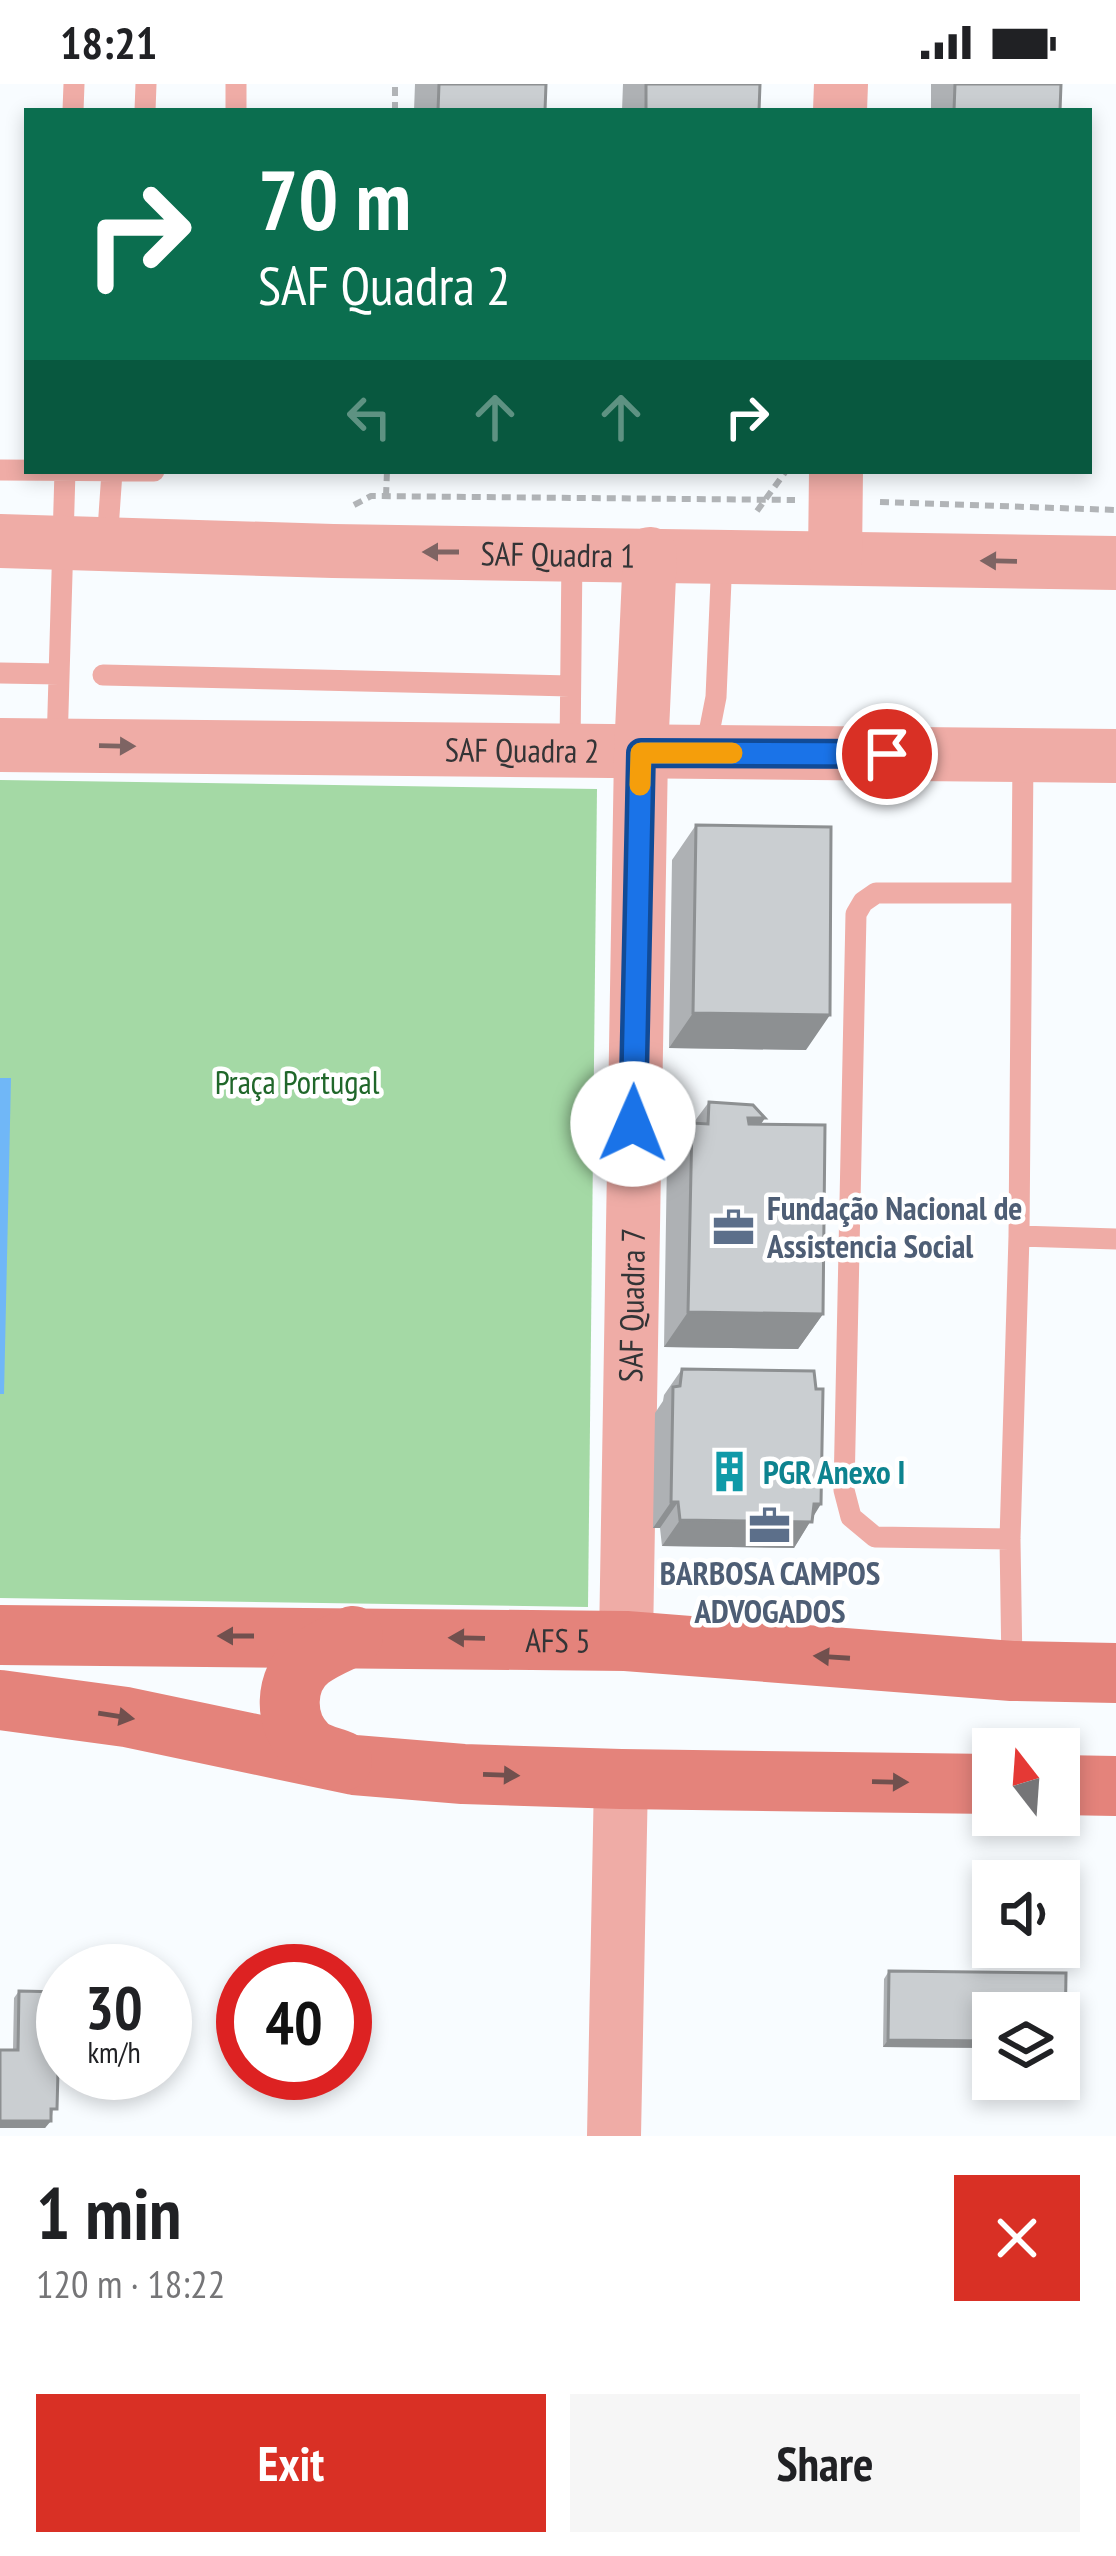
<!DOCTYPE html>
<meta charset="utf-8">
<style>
:root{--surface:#fff;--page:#f6f6f6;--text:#202124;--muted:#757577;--accent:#d93025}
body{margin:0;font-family:"PT Sans Narrow",sans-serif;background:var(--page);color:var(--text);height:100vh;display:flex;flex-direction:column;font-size:45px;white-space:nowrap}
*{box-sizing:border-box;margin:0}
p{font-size:39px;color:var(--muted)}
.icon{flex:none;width:66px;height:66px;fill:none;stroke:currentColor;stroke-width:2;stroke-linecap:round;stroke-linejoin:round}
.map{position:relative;height:2052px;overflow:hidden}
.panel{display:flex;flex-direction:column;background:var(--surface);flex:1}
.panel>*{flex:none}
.banner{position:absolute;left:24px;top:24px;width:1068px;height:366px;border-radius:0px;box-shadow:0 6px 18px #0003;background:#0b6e4f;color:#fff;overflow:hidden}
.needle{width:78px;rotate:343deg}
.buttons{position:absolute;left:972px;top:1644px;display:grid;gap:24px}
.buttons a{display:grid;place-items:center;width:108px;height:108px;border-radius:0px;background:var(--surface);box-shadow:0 6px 18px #0003;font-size:60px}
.speed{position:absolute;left:36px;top:1860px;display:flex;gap:24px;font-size:60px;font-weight:700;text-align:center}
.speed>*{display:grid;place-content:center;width:156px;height:156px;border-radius:50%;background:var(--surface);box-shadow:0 6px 18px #0003;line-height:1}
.speed small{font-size:30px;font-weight:400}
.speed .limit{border:18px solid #d22;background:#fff;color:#111}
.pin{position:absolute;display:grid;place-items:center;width:102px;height:102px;color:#fff;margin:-51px;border:6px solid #fff;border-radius:50%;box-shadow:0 3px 12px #0007}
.me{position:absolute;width:132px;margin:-66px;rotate:1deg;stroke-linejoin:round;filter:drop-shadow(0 0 9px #0008)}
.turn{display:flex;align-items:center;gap:42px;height:252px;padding:0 36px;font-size:54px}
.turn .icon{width:156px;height:156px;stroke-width:2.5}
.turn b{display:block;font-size:84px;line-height:102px}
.lanes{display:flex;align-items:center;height:114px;padding:0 36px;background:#0003;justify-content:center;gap:60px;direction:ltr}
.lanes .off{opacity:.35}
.round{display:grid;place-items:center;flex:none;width:126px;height:126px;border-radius:0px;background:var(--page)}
.summary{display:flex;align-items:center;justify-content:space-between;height:204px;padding:0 36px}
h1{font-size:72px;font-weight:700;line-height:90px}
.action{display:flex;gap:24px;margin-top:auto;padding:24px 36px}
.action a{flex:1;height:138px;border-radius:0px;background:var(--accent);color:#fff;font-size:48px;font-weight:700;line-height:138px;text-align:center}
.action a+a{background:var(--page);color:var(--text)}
.status{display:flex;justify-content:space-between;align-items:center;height:84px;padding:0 60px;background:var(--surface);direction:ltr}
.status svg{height:33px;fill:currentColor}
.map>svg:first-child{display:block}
.green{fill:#a4d9a5}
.water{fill:#70b7f7}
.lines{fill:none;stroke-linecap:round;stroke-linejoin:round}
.path{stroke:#b1b4b7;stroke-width:6;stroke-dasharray:9 6;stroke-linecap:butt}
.service{stroke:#efaca6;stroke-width:21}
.tertiary{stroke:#efaca6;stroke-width:54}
.secondary{stroke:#e4837b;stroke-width:60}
.wall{fill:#aeb1b4}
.shaded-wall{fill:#8d9092}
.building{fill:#caced1;stroke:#8d9092;stroke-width:3}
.oneway{fill:#7e6463}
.oneway2{fill:#71504e}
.route-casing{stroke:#114b97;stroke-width:30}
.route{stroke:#1a73e8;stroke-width:21}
.slow{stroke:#f59e0b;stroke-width:21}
.labels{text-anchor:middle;stroke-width:9;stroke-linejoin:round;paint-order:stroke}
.street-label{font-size:33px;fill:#333436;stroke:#fff}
.park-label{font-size:33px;fill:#20672a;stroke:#fff}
.service-label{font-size:33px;font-weight:bold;fill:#4e5e75;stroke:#fff;text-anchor:start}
.culture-label{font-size:33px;font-weight:bold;fill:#0d838f;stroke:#fff;text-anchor:start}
</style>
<div class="status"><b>18:21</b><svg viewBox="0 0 49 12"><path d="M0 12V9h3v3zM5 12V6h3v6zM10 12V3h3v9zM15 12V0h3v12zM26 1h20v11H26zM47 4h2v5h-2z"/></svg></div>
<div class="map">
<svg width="1116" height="2052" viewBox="0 0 1116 2052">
<rect width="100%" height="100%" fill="#f8fcff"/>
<path class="green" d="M0 696 597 705 588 1523 0 1514Z"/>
<path class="water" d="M0 994H11L4 1310H0Z"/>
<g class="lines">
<path class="path" d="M395 27V0
M386 412 387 387
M880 418 1116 426
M354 421 371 412 795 416
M757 427 786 387"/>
<path class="service" d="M73 27 74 0
M145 27 146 0
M236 27V0
M0 386 154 387
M107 460 112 388
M0 589 59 590
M103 591 570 602
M57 662 65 387
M570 667 572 470
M705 669 716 613 722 473
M1019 1152 1116 1155
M1010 1455 875 1453 851 1433 844 1406 856 830 863 818 876 809H1020
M1012 1583 1010 1455 1019 1152 1023 672"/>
<g class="tertiary">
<path d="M840 27 841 0"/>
<path id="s1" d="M0 457 333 467 1116 479"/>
<path d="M835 474 836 387"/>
<path id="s2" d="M0 661 1116 672"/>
<path id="s3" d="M626 1557 641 669 650 470"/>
<path d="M614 2052 621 1695"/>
</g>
<g class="secondary">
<path id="s4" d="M0 1551 626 1557 1012 1587 1116 1589"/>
<path d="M0 1616 126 1633 354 1681 463 1690 621 1695 993 1700"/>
<path d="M342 1677C330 1672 316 1670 307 1661 283 1638 284 1595 310 1575 323 1565 339 1559 353 1552"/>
<path d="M1059 1701 1116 1702"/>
</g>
</g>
<path class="wall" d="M415 0H546L545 27H414Z
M623 0H760L759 27H622Z
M931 0H1061L1060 27H931Z
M696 741 806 966 669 964 672 776Z
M709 1018 765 1034 761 1040 823 1230 798 1265 664 1263 667 1074Z
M682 1285 813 1433 794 1464 662 1462 660 1444H653L655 1329 663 1317 664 1311Z
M889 1887 1066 1889 1065 1957 1059 1965V1929H993V1964L883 1963 884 1895Z
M19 1907 59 1995H58L52 2032 45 2044 13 1966 14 1914Z"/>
<path class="shaded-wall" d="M693 929 830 931 806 966 669 964Z
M748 1034H765L740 1069Z
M688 1228 823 1230 798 1265 664 1263Z
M671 1418H678L660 1444H653Z
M814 1420H821L794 1464 662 1462 680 1436Z
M888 1956 993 1957V1964L883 1963Z
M0 2037H51L45 2044H0Z"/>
<path class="building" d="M439 0H546L545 27H438Z
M646 0H760L759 27H646Z
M955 0H1061L1060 27H954Z
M696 741 831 743 830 931 693 929Z
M709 1018 753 1021 765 1034H748L749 1040 825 1041 823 1230 688 1228 692 1039 708 1040Z
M682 1285 814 1287 816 1305H823L821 1420H814L812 1438 680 1436 678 1418H671L673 1303 680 1302Z
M889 1887 1066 1889 1065 1957H1059V1929H993V1957L888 1956Z
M19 1907 63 1908V1987H58L57 2025H51V2037H0V1966H18Z"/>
<defs><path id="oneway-solid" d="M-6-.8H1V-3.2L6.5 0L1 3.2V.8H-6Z" transform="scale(3)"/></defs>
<g class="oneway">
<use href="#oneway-solid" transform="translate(441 468) rotate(-180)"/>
<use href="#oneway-solid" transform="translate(999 477) rotate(-179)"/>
<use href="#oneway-solid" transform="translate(117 662) rotate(1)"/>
</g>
<g class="oneway2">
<use href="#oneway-solid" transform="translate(236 1552) rotate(-180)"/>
<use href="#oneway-solid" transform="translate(467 1554) rotate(-179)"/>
<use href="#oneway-solid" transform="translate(832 1573) rotate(-176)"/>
<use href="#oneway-solid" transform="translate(116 1632) rotate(9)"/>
<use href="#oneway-solid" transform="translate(501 1691) rotate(2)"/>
<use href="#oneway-solid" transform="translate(890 1698) rotate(1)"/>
</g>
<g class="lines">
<defs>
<path id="route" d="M633 1040 641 669 887 670"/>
</defs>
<use href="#route" class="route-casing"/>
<use href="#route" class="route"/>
<path class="slow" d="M640 701 641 669H732"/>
</g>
<defs>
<symbol id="office-bare" viewBox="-9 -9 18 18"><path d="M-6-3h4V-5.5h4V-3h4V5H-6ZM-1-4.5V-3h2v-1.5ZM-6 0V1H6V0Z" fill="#5c6f8a" stroke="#fff" stroke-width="2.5" paint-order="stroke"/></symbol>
<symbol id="building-bare" viewBox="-9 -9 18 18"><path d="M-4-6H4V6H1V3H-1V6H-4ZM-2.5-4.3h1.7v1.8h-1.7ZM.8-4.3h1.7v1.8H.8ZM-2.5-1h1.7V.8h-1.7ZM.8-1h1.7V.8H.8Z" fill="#0f9aa8" stroke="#fff" stroke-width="2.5" paint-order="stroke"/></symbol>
</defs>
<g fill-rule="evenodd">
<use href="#office-bare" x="704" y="1114" width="59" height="59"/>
<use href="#building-bare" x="700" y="1358" width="59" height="59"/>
<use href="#office-bare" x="740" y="1412" width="59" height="59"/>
</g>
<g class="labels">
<g class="street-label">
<text dy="12" stroke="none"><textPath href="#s1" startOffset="558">SAF Quadra 1</textPath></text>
<text dy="12" stroke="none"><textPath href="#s2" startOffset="522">SAF Quadra 2</textPath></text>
<text dy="12" stroke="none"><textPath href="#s3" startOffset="336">SAF Quadra 7</textPath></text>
<text dy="12" stroke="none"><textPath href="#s4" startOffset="558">AFS 5</textPath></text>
</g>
<g class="park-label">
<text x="297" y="1010">Praça Portugal</text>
</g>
<g class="service-label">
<text x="767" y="1136">Fundação Nacional de<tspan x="767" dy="38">Assistencia Social</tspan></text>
<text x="770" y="1501" text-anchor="middle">BARBOSA CAMPOS<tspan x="770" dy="38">ADVOGADOS</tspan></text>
</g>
<g class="culture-label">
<text x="763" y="1400">PGR Anexo I</text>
</g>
</g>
</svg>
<div class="buttons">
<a><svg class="needle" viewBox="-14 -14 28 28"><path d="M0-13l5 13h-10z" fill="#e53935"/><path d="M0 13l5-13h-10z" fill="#757577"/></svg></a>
<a><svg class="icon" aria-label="sound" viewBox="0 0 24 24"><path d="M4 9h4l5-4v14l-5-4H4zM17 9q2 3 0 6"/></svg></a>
<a><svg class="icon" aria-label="layers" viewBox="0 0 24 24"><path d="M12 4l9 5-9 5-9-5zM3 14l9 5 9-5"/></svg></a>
</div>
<div class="speed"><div>30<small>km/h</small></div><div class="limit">40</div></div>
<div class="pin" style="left:887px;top:670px;background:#d93025"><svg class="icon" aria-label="arrive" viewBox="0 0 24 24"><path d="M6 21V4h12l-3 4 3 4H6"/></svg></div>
<svg class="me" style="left:633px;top:1040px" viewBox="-20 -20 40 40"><circle r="19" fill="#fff"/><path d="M0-13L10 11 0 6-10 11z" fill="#1a73e8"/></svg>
<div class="banner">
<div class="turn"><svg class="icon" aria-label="right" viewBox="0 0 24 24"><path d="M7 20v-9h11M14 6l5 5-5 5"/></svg><div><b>70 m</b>SAF Quadra 2</div></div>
<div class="lanes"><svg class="icon off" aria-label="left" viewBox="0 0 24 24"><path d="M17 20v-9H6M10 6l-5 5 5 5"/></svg><svg class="icon off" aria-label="ahead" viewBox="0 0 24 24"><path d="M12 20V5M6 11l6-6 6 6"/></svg><svg class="icon off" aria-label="ahead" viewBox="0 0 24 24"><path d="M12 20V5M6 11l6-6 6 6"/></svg><svg class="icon" aria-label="right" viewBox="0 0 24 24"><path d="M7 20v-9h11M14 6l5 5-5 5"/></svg></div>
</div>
</div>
<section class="panel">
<div class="summary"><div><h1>1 min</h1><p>120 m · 18:22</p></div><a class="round" style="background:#d93025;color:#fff"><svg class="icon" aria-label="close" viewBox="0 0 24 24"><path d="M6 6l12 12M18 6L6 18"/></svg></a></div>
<div class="action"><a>Exit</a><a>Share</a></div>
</section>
